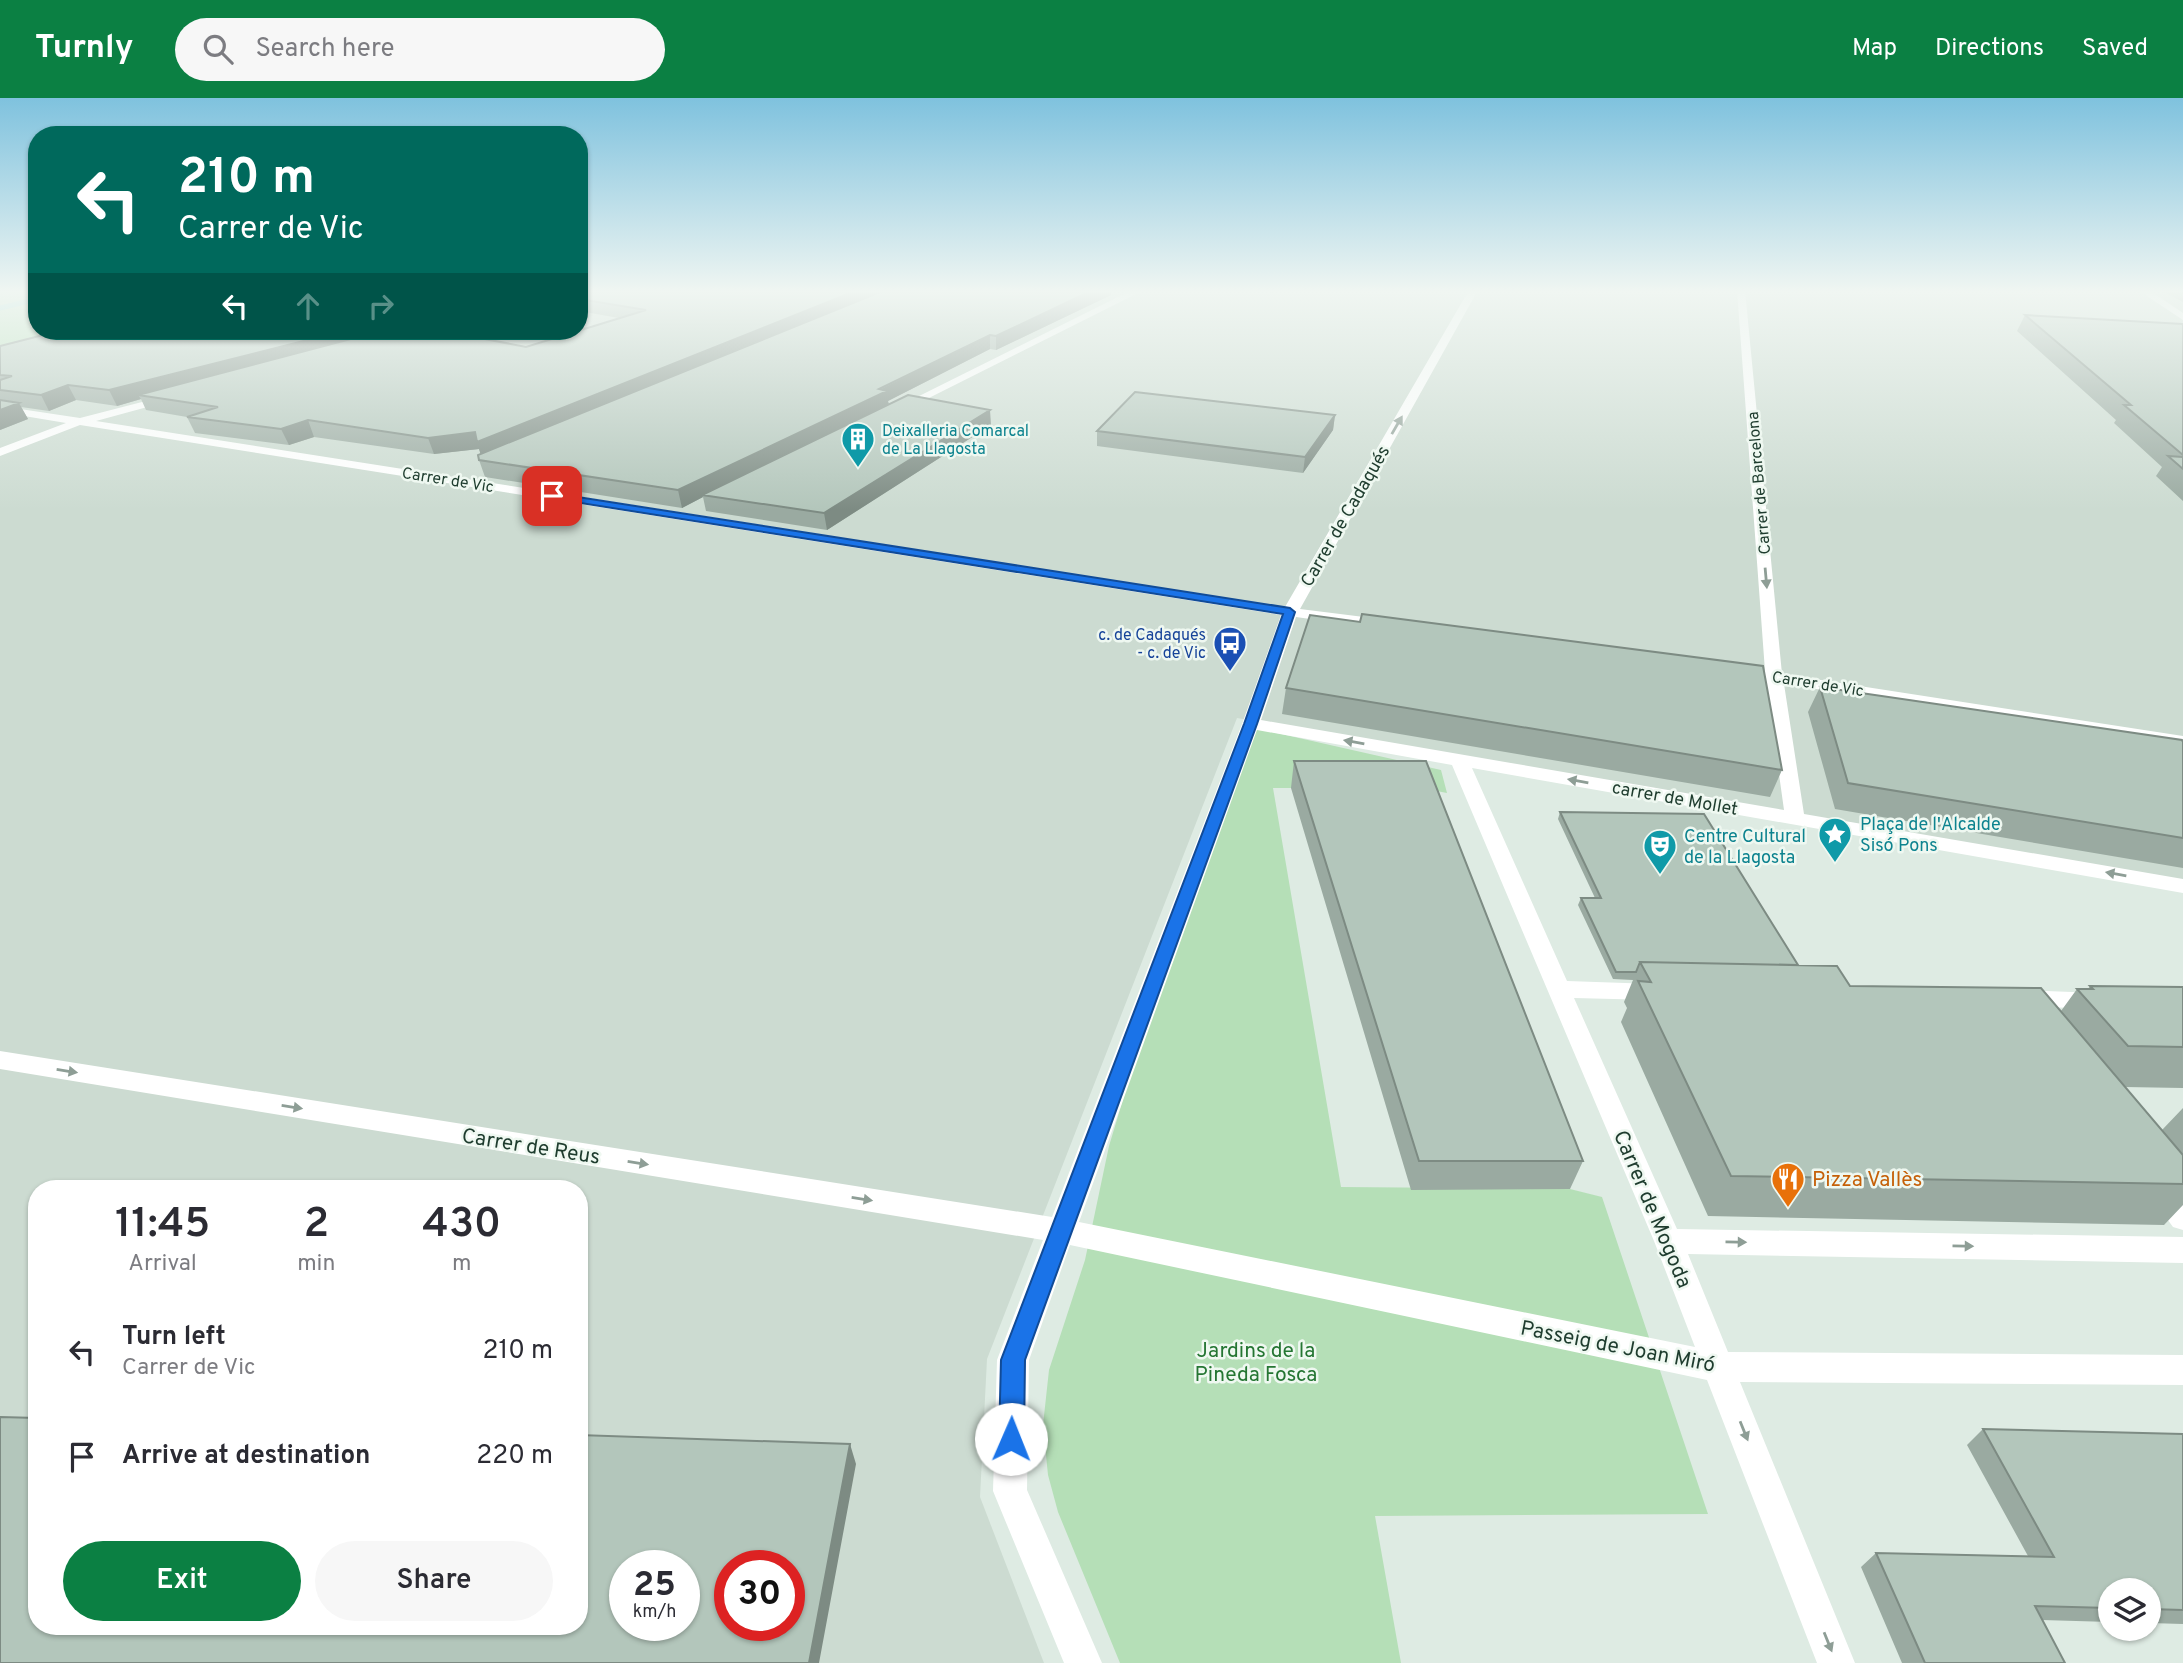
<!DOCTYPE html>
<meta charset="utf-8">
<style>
:root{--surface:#fff;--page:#f7f7f7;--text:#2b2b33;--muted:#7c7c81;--accent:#0b8043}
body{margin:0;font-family:Overpass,sans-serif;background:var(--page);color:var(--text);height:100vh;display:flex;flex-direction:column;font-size:26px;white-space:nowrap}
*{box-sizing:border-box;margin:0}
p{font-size:23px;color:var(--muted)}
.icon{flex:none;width:38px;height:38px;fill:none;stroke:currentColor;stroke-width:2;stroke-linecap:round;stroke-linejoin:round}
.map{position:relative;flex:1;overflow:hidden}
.panel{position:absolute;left:28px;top:1082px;width:560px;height:455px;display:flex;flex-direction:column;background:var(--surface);border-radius:28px;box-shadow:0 2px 5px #0004}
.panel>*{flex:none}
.guide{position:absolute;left:28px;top:28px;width:560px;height:214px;border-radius:28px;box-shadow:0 2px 5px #0004;background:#00695c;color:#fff;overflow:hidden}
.controls{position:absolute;left:2098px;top:1480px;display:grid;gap:14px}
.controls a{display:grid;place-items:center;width:63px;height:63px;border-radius:50%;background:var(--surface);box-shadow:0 2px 5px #0004;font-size:35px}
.speed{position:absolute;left:609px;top:1452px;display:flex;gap:14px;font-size:35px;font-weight:700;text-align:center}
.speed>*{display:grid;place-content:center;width:91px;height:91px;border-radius:50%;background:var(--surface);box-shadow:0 2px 5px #0004;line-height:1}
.speed small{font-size:18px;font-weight:400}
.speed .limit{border:10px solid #d22;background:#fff;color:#111}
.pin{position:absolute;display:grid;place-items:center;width:60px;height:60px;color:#fff;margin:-30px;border-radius:14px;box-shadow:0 4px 10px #0006}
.me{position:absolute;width:77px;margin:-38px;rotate:1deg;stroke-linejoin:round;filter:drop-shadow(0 0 5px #0008)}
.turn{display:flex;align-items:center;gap:24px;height:147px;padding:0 35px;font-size:32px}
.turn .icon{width:91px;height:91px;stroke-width:2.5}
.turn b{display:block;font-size:49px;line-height:60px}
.lanes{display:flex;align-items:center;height:66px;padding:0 35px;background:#0003;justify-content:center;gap:35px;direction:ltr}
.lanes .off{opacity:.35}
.eta{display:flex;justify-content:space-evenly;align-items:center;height:119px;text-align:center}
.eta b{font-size:42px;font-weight:600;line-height:49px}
.button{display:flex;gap:14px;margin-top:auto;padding:14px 35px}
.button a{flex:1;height:80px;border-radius:42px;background:var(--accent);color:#fff;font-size:28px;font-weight:600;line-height:80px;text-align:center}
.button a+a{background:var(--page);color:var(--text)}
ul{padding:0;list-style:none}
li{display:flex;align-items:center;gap:21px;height:105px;padding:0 35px}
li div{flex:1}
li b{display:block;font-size:26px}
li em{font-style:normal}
header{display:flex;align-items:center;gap:42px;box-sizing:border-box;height:98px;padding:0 35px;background:var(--accent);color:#fff}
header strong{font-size:33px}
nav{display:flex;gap:38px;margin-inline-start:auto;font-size:24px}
.search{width:490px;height:63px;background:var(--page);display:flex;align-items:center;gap:18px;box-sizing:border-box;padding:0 24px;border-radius:38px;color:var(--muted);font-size:26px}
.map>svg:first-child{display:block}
.built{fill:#ccdbd1;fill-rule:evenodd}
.green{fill:#b5dfb7}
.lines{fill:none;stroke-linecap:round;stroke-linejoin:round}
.stream{stroke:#81d6d0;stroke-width:5}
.minor{fill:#fff;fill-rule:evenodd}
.wall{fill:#9aaaa1}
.shaded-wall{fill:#7d8b83}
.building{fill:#b3c6bb;stroke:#7d8b83;stroke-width:2;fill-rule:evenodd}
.oneway{fill:#8e9e96}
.route{fill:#1a73e8;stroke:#114b97;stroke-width:2}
.labels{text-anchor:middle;stroke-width:5;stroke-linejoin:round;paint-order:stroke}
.far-culture-label{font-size:16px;fill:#0d838f;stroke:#eff8f1;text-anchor:start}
.far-street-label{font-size:16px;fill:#1e3c2e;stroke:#eff8f1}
.far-transit-label{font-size:16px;fill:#164399;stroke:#eff8f1;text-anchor:end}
.street-label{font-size:18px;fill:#1e3c2e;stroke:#eff8f1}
.culture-label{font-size:18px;fill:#0d838f;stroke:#eff8f1;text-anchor:start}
.near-street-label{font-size:21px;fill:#1e3c2e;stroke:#eff8f1}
.near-food-label{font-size:21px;fill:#c56008;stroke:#eff8f1;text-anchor:start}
.near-park-label{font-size:21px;fill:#257633;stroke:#eff8f1}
</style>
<header>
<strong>Turnly</strong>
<div class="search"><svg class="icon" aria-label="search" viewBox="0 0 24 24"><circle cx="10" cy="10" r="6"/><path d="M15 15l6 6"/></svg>Search here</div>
<nav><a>Map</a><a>Directions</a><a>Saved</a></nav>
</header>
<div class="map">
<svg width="2183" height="1565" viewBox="0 0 2183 1565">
<rect width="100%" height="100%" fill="#deebe3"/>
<path class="built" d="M579 192H2183V791L1237 620 987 1261 980 1399 1044 1565H0V249L62 233H579ZM37 1090H579V1528H37ZM625 1468H684V1528H625ZM730 1468H789V1528H730Z"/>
<path class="green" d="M0 192H37V233H62L0 249Z
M1255 630 1441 672 1447 695 1421 690H1273L1341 1089 1570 1091 1602 1099 1708 1416 1375 1418 1401 1565H1120L1058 1414 1048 1377 1043 1327 1049 1272 1085 1162 1109 1048 1135 962Z"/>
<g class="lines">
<path class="stream" d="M0 210 37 201"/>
<path class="minor" d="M1132 192H1144L901 314 891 312Z
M1469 192H1478L1300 511 1388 522 1396 527 1388 532 1296 519 1261 622 1784 712 1766 583 1733 578 1731 574 1739 569 1765 573 1737 192H1745L1782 576 2183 638V648L1784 586 1804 716 2183 781V795L1472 670 1567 883 1654 886 1662 888 1666 894 1662 900 1654 902 1574 900 1677 1131 2183 1139V1165L1688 1156 1728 1254 2183 1257V1287L1740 1284 1855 1565H1817L1707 1282 1070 1147 1029 1262 1027 1392 1102 1565H1064L993 1393 997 1262 1043 1142 0 971V953L1052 1119 1242 626 1281 517 80 327 0 358V350L66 325 0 314V308L80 320 169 297 173 298V302L96 323 1285 509ZM1257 632 1452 667 1654 1143 1695 1249 1079 1124Z
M2138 192H2149L2183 215V222Z
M2022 892 2099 895 2107 897 2111 903 2107 909 2099 911 2022 908 2014 906 2010 900 2014 894Z
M2160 1080 2170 1084 2183 1100V1132L2173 1129 2146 1092 2150 1084Z"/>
</g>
<path class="wall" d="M579 192 1111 197 996 252 990 251 888 303 889 306 991 327 827 432 706 413 703 399 682 410 485 379 479 362 481 356 479 351 434 356 314 339 289 347 195 335 187 319 146 312 141 301 117 308 76 302 49 313 21 309 28 321 0 332V248L526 249 619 220 579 213Z
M2160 192H2183V204Z
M2025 217 2183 226V403L2156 378 2162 369 2114 325 2116 322 2017 233Z
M1335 317 1333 332 1303 375 1097 348V333Z
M1820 589 2183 644V770L1835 711 1808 614Z
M1286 590 1782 672 1770 699 1282 616Z
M1294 663 1583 1063 1570 1091 1411 1092 1291 690Z
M1560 714 1798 867 1850 888 2061 913 2077 891H2088L2090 888 2183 889V990L2125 989 2162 1032 2183 1010V1107L2164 1127 1708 1118 1621 924 1627 910 1624 904 1633 882 1613 881 1578 807 1581 800H1595L1558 721Z
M1983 1331 2183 1336V1526L2149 1525V1493H2110V1524L2042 1522 2065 1565H1902L1861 1469 1876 1455 2028 1458 1967 1347Z"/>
<path class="shaded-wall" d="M858 192H891L482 361 479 351 434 356 428 340Z
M1093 192H1111V197L996 252V238Z
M343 233H392L138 297 141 301 117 308 109 292Z
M990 237V251L888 303 889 308 702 397 703 399 682 410 678 392Z
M68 287 76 302 49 313 41 297Z
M19 305 28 321 0 332V312Z
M990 312 991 327 827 432 824 415Z
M1335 317 1333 332 1303 375 1305 359Z
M308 322 314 339 289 347 281 331Z
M850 1346 856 1366 819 1565H809Z"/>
<path class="building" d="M579 192H858L477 344 475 334 428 340 308 322 281 331 187 319 218 309 138 297 381 233H444L526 249 646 212 579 201Z
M885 192H1093L996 238 990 237 879 291 887 293 678 392 479 362 478 357Z
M2025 217 2183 226V357L2124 307H2131Z
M59 233H343L109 292 68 287 41 297 0 292V282L12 278 0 277V248Z
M1135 294 1335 317 1305 359 1097 333Z
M908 297 990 312 824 415 702 397Z
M0 302 19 305 0 312Z
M2168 358 2183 359V371Z
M1362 516 1763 568 1782 672 1286 590 1310 517 1360 524Z
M1820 589 2182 642 2183 644V740L1848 685Z
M1294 663H1426L1583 1063H1419Z
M1560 714 1704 716 1798 867 1640 864 1636 874H1616L1581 800H1601Z
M1640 864 1837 868 1850 888 2041 890 2183 1057V1086L1731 1078 1638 883 1651 884Z
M2090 888 2183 889V949L2128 948 2077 891H2093Z
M0 1319 37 1320V1528H579V1337L850 1346 809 1565H0ZM625 1468H684V1528H625ZM730 1468H789V1528H730Z
M1983 1331 2183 1336V1512L2149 1511V1493H2110V1510L2035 1508 2065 1565H1925L1876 1455 2054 1459Z"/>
<defs><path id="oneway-solid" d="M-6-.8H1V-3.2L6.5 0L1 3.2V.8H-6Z" transform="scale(1.75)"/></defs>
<g class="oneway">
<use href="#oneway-solid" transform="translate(1397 327) rotate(-60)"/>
<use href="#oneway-solid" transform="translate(1766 480) rotate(85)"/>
<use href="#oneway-solid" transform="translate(1354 644) rotate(-170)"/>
<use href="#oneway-solid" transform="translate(1578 683) rotate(-170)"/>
<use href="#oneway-solid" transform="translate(2116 776) rotate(-170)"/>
<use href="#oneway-solid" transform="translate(67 973) rotate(9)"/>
<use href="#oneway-solid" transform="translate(292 1009) rotate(9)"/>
<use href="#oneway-solid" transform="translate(638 1065) rotate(9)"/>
<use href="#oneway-solid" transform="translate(862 1101) rotate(9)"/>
<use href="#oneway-solid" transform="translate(1736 1144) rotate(1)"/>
<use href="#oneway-solid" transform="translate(1963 1148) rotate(1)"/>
<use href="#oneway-solid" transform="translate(1744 1333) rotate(68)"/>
<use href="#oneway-solid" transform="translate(1828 1544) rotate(68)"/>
</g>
<linearGradient id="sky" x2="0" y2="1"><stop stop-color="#7fc2de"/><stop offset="0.47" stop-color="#f0f6f2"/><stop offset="1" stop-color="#f0f6f2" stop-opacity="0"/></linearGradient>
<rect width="2183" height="412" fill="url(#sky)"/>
<path class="route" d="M552 395 1290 510 1295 514 1257 626 1025 1262 1024 1341 1020 1350 1011 1353 1003 1350 999 1341 1001 1262 1244 626 1283 516 549 400V396Z"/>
<defs>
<symbol id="building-pin" viewBox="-11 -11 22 30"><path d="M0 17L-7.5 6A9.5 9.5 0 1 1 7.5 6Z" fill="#0f9aa8" stroke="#eff8f1"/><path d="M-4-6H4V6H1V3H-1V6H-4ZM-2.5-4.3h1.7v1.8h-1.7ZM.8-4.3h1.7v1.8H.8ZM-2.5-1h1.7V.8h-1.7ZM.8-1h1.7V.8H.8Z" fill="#fff"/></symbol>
<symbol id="bus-pin" viewBox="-11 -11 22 30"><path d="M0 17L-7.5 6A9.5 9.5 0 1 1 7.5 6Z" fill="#1a4fb4" stroke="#eff8f1"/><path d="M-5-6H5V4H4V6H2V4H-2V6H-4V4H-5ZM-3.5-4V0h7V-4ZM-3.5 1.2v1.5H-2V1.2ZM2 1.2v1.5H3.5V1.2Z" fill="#fff"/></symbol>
<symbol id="sight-pin" viewBox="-11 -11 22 30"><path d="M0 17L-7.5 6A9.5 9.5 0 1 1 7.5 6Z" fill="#0f9aa8" stroke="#eff8f1"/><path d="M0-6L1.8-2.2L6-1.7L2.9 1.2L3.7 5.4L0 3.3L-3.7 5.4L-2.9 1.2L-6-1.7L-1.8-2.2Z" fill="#fff"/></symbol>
<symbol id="theatre-pin" viewBox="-11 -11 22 30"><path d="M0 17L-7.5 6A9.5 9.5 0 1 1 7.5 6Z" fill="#0f9aa8" stroke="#eff8f1"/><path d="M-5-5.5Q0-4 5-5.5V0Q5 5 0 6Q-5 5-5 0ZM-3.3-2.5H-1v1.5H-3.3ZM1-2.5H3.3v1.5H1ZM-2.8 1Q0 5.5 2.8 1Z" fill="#fff"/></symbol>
<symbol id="restaurant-pin" viewBox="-11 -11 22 30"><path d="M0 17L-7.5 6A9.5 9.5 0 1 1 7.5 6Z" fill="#e8710a" stroke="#eff8f1"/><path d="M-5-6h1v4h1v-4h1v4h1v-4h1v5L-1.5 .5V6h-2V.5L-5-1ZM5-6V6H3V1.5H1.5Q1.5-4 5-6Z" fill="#fff"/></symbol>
</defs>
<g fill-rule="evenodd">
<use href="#building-pin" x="839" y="322" width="38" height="52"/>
<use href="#bus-pin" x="1211" y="526" width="38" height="52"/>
<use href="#sight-pin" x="1816" y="717" width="38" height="52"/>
<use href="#theatre-pin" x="1641" y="729" width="38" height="52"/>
<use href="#restaurant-pin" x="1769" y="1062" width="38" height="52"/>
</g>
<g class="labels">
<g class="far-culture-label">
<text x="882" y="338">Deixalleria Comarcal<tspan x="882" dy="18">de La Llagosta</tspan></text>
</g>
<g class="far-street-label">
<text transform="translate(448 381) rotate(9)" y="6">Carrer de Vic</text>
<text transform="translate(1758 385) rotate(-95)" y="6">Carrer de Barcelona</text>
<text transform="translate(1818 585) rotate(9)" y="6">Carrer de Vic</text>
</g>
<g class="far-transit-label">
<text x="1206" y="542">c. de Cadaqués<tspan x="1206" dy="18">- c. de Vic</tspan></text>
</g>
<g class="street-label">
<text transform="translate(1345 418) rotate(-60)" y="6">Carrer de Cadaqués</text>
<text transform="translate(1675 700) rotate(10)" y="6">carrer de Mollet</text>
</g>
<g class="culture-label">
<text x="1860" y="732">Plaça de l'Alcalde<tspan x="1860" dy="21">Sisó Pons</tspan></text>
<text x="1684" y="744">Centre Cultural<tspan x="1684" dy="21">de la Llagosta</tspan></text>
</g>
<g class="near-street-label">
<text transform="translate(531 1048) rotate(9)" y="7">Carrer de Reus</text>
<text transform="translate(1653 1111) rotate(67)" y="7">Carrer de Mogoda</text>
<text transform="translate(1618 1248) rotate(11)" y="7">Passeig de Joan Miró</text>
</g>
<g class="near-food-label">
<text x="1812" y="1088">Pizza Vallès</text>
</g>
<g class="near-park-label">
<text x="1256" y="1259">Jardins de la<tspan x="1256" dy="24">Pineda Fosca</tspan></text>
</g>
</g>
</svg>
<div class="controls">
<a><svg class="icon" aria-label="layers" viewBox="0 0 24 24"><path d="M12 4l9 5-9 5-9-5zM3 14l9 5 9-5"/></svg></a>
</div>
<div class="speed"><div>25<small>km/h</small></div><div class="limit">30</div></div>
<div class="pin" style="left:552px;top:398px;background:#d93025"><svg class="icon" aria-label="arrive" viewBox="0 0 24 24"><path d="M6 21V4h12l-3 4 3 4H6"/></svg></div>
<svg class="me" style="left:1011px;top:1341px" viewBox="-20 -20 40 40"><circle r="19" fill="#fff"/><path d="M0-13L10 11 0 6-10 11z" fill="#1a73e8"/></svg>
<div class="guide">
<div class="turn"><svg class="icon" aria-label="left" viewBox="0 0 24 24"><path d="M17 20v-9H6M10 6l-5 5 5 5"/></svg><div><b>210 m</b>Carrer de Vic</div></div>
<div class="lanes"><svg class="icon" aria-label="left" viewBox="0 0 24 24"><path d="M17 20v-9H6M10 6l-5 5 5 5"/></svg><svg class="icon off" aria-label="ahead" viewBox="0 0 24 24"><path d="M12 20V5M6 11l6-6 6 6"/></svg><svg class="icon off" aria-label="right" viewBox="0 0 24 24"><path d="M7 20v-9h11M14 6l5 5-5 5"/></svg></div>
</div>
<section class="panel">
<div class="eta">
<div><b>11:45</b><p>Arrival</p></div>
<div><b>2</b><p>min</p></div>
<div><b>430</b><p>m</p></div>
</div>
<ul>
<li><svg class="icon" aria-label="left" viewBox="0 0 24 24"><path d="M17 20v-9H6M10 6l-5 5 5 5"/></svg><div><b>Turn left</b><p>Carrer de Vic</p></div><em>210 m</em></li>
<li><svg class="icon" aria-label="arrive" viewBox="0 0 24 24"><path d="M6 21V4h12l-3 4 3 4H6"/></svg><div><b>Arrive at destination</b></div><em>220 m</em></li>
</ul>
<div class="button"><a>Exit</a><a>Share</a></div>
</section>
</div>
